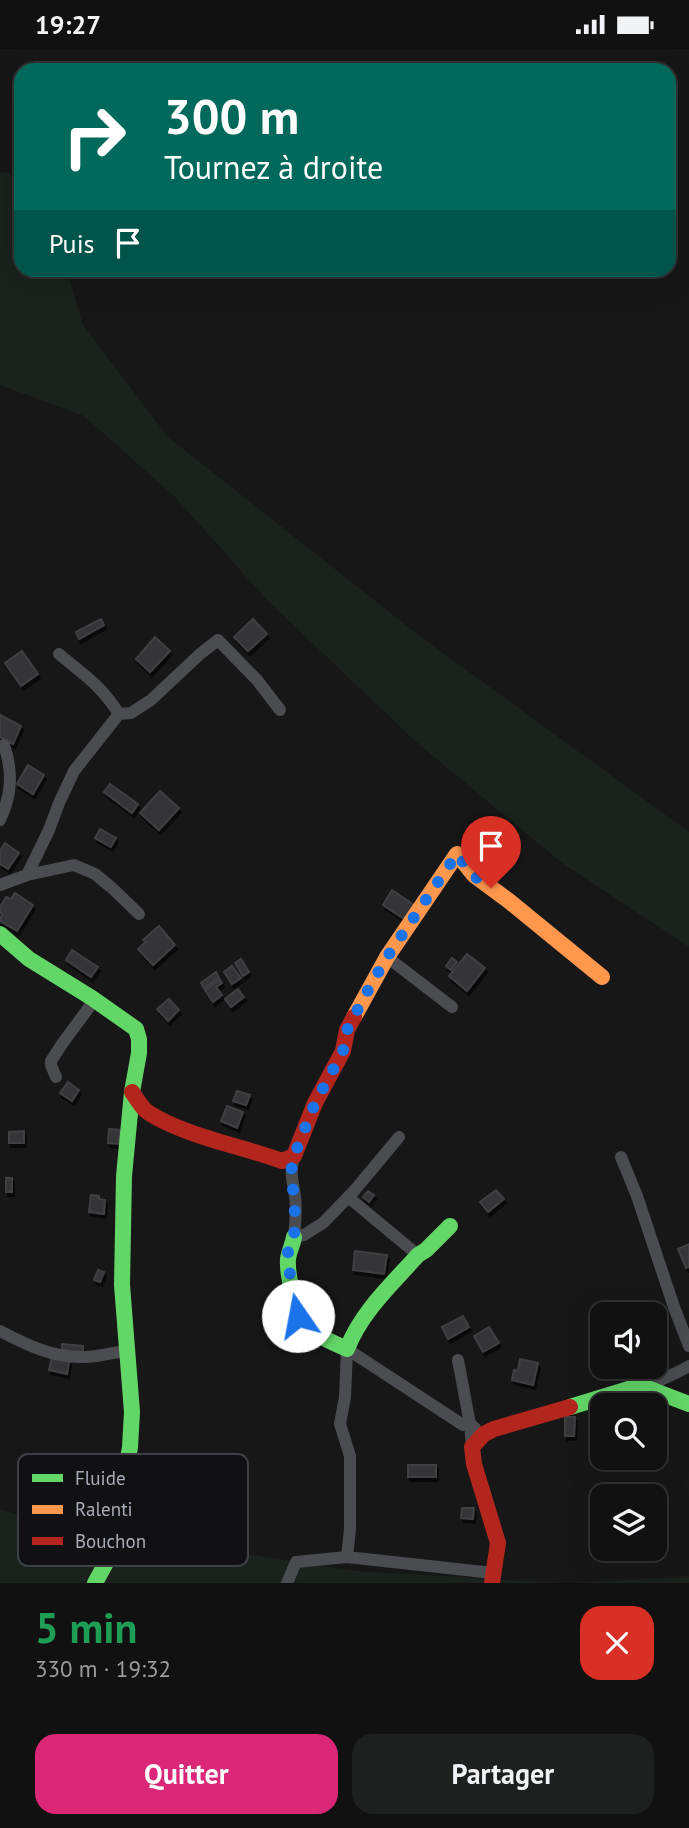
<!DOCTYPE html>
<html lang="fr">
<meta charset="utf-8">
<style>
:root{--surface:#111;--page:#1e1f1f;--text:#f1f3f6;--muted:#9c9d9f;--line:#303131;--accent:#db2777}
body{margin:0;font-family:"PT Sans",sans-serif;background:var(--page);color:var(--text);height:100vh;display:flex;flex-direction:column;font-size:26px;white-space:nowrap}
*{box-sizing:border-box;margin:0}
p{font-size:23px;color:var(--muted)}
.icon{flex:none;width:38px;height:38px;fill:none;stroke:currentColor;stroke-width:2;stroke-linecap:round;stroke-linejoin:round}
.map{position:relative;height:1534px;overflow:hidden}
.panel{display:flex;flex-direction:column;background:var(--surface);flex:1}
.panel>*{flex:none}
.guide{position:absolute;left:14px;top:14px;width:662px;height:214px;border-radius:21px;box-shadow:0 7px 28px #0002,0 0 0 2px var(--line);background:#00695c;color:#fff;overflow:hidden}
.tools{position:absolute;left:590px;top:1253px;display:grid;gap:14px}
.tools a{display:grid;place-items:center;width:77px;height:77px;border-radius:14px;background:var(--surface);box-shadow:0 7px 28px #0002,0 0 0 2px var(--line);font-size:35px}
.pin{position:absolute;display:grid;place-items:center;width:60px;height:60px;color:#fff;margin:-72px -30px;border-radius:50% 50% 50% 0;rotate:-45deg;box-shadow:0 0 7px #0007}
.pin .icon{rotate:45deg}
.me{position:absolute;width:77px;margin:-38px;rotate:348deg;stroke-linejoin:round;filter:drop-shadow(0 0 5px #0008)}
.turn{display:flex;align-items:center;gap:24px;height:147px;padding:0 35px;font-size:32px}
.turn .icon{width:91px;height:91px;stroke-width:2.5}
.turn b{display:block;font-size:49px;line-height:60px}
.then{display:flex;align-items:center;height:66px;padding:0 35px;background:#0003;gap:14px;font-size:26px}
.round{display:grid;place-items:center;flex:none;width:74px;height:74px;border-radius:21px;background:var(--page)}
.headline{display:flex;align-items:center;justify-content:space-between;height:119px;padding:0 35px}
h1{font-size:42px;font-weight:600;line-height:52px;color:#1e9e55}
.cta{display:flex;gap:14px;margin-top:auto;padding:14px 35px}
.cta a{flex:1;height:80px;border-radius:21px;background:var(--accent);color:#fff;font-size:28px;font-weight:600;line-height:80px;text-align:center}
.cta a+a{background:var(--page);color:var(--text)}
.status{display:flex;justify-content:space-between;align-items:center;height:49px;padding:0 35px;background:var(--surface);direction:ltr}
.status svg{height:19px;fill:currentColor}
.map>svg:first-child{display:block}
.green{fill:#1b211c}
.building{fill:#343537;stroke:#3f4043;stroke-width:2;filter:url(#shadow)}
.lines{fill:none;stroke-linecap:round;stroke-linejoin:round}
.street{stroke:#4b4c50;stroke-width:12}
.fast{stroke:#63d668;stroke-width:16}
.slow{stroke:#ff974d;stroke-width:16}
.jam{stroke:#b3261e;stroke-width:16}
.route{stroke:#1a73e8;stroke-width:12;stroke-dasharray:0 21.6}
.key{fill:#111113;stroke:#3e4045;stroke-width:2}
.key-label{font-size:19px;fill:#a8adb8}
</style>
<div class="status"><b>19:27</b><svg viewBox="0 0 49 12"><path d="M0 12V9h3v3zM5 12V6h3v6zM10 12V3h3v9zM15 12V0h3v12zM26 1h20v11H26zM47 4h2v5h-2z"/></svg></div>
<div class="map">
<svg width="689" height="1534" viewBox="0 0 689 1534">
<defs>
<filter id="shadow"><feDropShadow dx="2" dy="4" stdDeviation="0" flood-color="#0009"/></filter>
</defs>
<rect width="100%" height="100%" fill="#171717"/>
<path class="green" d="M0 123 9 124 21 139V220L67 221 83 276 168 388 421 588 689 783V898L562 814 416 693 267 551 176 449 84 367 0 336Z
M0 1460 43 1474 356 1522 564 1534 689 1528V1534H0Z"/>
<path class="building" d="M101 570 104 576 79 590 76 583Z
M253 570 267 585 248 602 234 588Z
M155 588 170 602 150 623 136 610Z
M22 602 38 625 21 637 5 614Z
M0 666 21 677 13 695 0 688Z
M28 716 44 726 33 745 17 735Z
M110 735 138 755 132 764 104 743Z
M160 742 179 759 159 781 140 764Z
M100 780 116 789 111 798 95 789Z
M5 794 19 804 8 820 0 815V802Z
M392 841 414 856 404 870 383 856Z
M15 844 33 856 17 882 0 872 2 865 0 863V858L6 848 11 850Z
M159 877 175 896 153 916 138 900 146 893 143 891Z
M72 901 98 918 91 928 66 911Z
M467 905 485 919 467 942 449 927Z
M452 909 457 913 451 921 446 917Z
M241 910 249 923 243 927 235 914Z
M232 917 241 929 232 935 224 923Z
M216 923 219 929 204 939 201 934Z
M220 931 222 934 216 938 222 946 213 953 205 941Z
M238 940 244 948 231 958 225 950Z
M169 950 179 961 168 972 157 960Z
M68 1033 79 1041 72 1052 60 1044Z
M237 1042 250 1046 246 1056 233 1052Z
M227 1057 243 1063 237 1079 221 1072Z
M109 1080 120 1081 119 1095 108 1094Z
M24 1082V1094H9V1083Z
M6 1129H12V1143H6Z
M496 1141 504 1150 488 1163 480 1153Z
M368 1142 374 1146 369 1153 363 1148Z
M91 1146 99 1147V1150L105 1151 104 1165 89 1163Z
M689 1195V1218L686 1219 678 1200Z
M355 1202 387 1206 384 1225 353 1221Z
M98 1221 104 1223 100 1233 94 1231Z
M315 1248 326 1249 325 1262 314 1261Z
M463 1267 469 1278 448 1290 442 1278Z
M489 1278 499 1294 483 1303 474 1287Z
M62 1295 83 1297V1303L62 1301Z
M52 1308 69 1312 67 1325 49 1321Z
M520 1310 538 1314 533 1336 512 1331 514 1321 518 1322Z
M565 1368H575L574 1387H565Z
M408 1416H436V1428H408Z
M462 1459H474L473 1470 461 1469Z"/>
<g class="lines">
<path class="street" d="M119 665 131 664 151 651 200 605 218 591 257 631 280 661
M0 771C12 745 13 723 4 696
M27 826 49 781 59 754 74 722 119 665C101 636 84 626 59 605
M0 836 27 826 74 816 95 825 111 838 139 865
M387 908 452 958
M56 1028 51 1016V1012L62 995 90 957 92 949
M294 1107C290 1126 292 1129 295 1147 297 1160 295 1175 294 1188L304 1186 323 1174 354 1142 399 1088
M621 1108 637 1147 674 1258 689 1297
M348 1148 418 1206
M0 1282C27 1296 53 1309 84 1308 98 1308 114 1303 128 1302
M347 1300 463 1376 470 1375 472 1398
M458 1311 470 1375 475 1379
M647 1339C660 1329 675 1326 689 1317
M347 1508 493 1524
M287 1534 296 1513 347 1508 350 1480V1407L340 1375 345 1348 347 1300"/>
<path class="fast" d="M0 885 29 910 92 949 136 980 139 990V1004L132 1043 124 1127 122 1236 132 1363 130 1398 120 1460 107 1512 95 1534
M294 1188C293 1195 289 1202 288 1210 287 1220 290 1233 292 1243 301 1283 313 1284 347 1300 361 1263 392 1235 418 1206L426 1201 450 1177
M570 1358 632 1339H647L689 1355"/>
<path class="slow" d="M354 968 387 908 457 805 474 826 509 852 602 928"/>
<path class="jam" d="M132 1043C137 1050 142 1060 149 1064 185 1087 241 1097 282 1112L294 1107 315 1054 343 1002 347 981 354 968
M492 1534 498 1494 474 1415 472 1398 484 1385 494 1380 570 1358"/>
</g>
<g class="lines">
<path class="route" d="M298 1267 288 1215V1203L294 1195 295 1148 291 1133V1122L294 1107 315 1054 343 1002 347 981 367 943 387 908 457 805 474 827 491 839"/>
</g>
<rect x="18" y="1405" width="230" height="112" rx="10" class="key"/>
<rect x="32" y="1425" width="31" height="8" fill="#63d668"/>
<rect x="32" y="1456" width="31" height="9" fill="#ff974d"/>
<rect x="32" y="1488" width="31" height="8" fill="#b3261e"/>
<g class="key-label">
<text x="75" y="1436">Fluide</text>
<text x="75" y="1467">Ralenti</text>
<text x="75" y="1499">Bouchon</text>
</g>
</svg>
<div class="tools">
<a><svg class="icon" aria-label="sound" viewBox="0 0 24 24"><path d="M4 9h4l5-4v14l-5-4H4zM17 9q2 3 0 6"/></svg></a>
<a><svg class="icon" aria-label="search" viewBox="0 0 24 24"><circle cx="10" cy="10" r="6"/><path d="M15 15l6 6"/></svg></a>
<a><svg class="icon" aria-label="layers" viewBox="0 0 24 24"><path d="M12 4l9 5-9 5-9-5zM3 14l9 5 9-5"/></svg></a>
</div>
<div class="pin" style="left:491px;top:839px;background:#d93025"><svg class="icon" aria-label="arrive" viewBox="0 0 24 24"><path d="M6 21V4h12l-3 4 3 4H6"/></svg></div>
<svg class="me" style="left:298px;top:1267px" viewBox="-20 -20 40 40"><circle r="19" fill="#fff"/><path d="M0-13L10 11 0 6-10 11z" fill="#1a73e8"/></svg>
<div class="guide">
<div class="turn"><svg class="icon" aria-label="right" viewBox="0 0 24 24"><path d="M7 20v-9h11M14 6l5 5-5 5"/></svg><div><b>300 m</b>Tournez à droite</div></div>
<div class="then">Puis<svg class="icon" aria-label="arrive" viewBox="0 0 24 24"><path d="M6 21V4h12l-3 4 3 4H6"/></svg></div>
</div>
</div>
<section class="panel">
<div class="headline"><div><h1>5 min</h1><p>330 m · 19:32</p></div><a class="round" style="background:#d93025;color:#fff"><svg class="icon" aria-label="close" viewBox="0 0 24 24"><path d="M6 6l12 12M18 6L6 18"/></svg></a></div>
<div class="cta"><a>Quitter</a><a>Partager</a></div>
</section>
